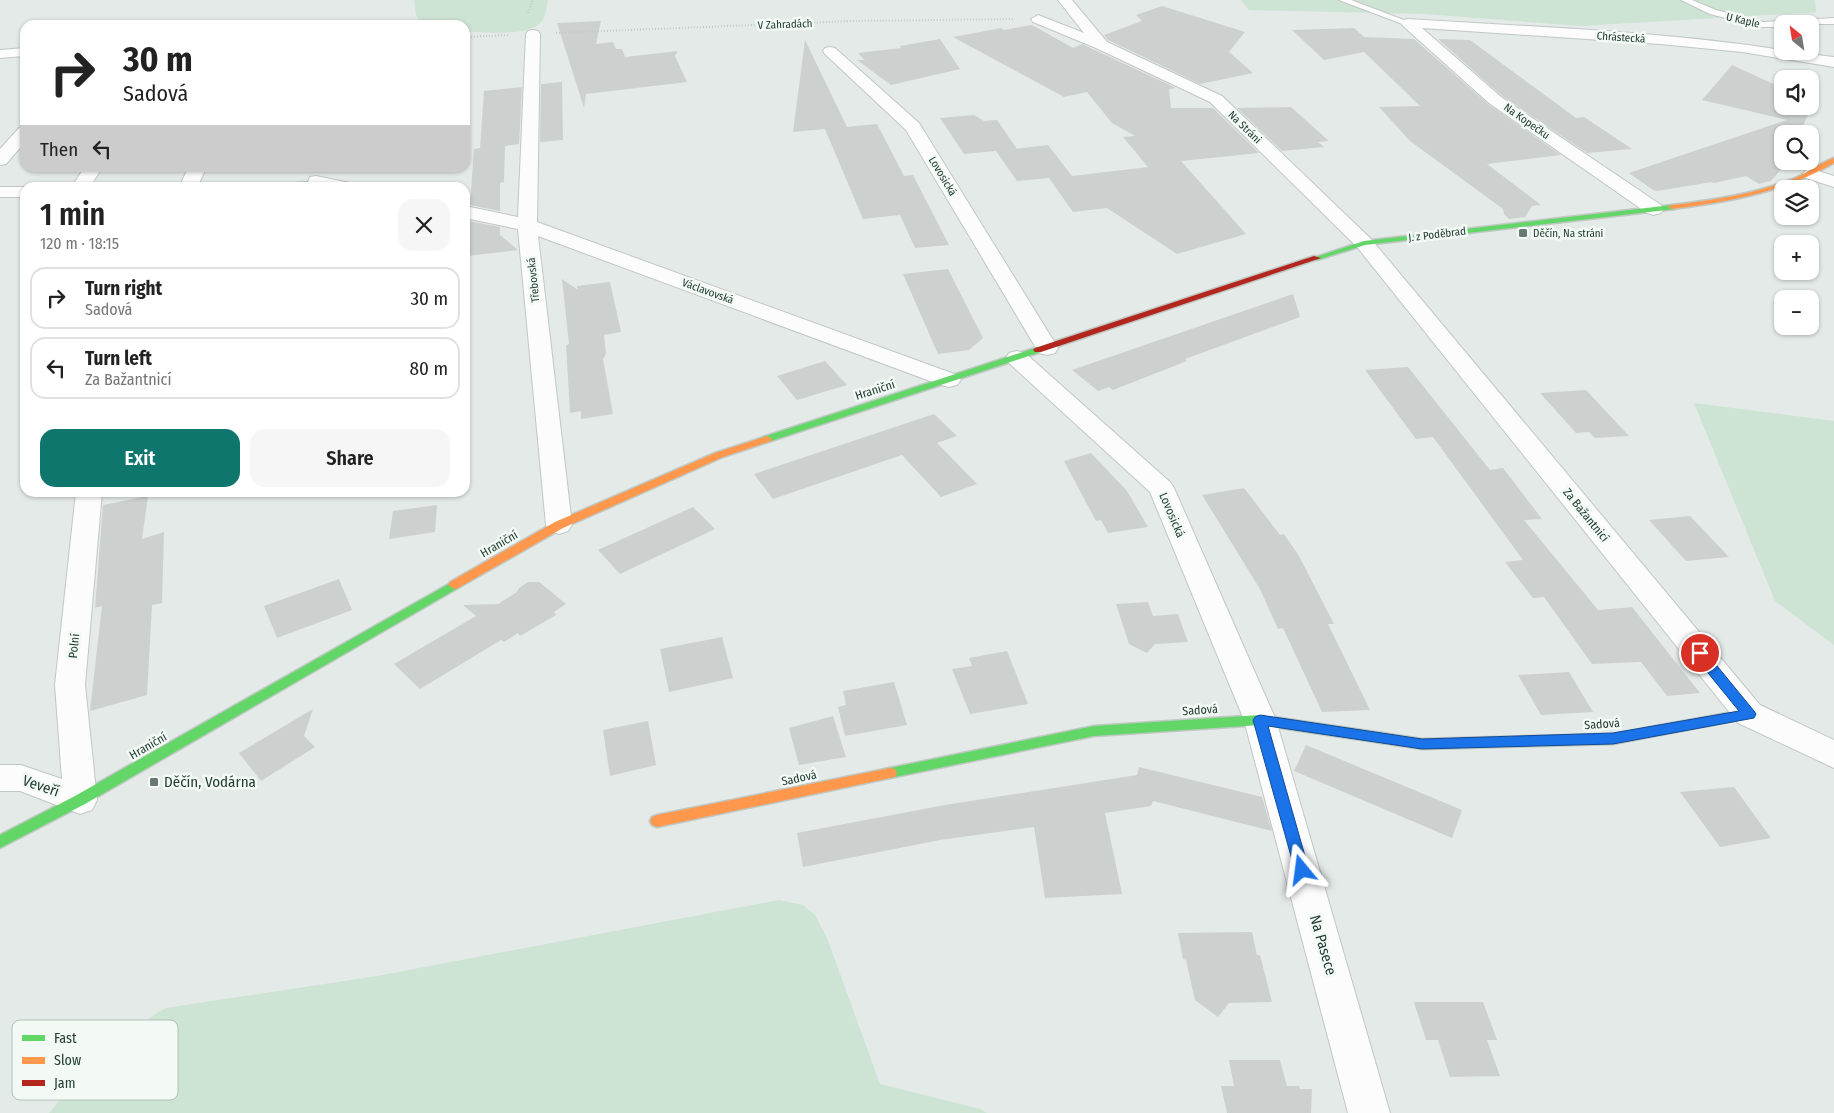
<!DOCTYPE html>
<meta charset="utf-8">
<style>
:root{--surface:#fff;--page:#f6f6f6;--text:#222;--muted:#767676;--line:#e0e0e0;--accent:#0f766e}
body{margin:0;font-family:"Fira Sans Condensed",sans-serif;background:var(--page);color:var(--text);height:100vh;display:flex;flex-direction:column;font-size:19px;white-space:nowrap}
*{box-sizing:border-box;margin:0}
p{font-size:16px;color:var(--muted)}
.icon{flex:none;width:28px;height:28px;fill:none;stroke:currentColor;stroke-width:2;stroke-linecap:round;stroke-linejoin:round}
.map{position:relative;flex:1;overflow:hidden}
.drawer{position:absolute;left:20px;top:182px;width:450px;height:315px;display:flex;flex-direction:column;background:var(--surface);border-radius:15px;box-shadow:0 1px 4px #0004}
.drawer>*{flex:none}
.guide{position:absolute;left:20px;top:20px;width:450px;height:152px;border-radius:15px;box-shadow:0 1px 4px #0004;background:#fff;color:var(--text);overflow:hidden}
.needle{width:32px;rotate:330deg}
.buttons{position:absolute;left:1774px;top:15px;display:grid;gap:10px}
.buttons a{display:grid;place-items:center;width:45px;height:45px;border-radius:10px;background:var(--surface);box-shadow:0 1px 4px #0004;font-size:25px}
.pin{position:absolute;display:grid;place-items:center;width:42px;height:42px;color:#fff;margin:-21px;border:2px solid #fff;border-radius:50%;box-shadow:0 1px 5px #0007}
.me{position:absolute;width:55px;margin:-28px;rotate:344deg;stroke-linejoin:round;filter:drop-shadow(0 0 4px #0008)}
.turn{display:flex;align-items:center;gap:18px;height:105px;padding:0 20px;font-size:22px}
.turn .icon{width:65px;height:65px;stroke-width:2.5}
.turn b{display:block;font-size:35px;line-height:42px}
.then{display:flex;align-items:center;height:48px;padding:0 20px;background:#0003;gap:10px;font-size:19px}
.round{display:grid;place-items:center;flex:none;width:52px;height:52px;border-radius:15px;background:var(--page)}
.headline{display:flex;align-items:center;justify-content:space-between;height:85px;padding:0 20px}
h1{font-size:30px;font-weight:600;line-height:38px}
.cta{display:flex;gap:10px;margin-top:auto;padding:10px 20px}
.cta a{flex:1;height:58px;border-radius:15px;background:var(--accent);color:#fff;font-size:20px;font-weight:600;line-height:58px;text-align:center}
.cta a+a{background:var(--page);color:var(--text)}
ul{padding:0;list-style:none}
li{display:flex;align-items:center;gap:15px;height:62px;margin:0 10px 8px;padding:0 10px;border:2px solid var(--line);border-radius:15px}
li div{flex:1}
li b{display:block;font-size:19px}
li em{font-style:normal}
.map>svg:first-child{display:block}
.green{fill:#cde3d3}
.building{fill:#ccd1cf}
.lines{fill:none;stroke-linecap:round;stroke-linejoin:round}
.lane-casing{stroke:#c1c7c4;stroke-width:2}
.street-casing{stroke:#c1c7c4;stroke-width:2}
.fast-casing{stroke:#c0c8c4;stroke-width:3}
.slow-casing{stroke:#c0c8c4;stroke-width:3}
.jam-casing{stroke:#c0c8c4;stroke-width:3}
.path{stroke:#c1cac5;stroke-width:2;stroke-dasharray:1 2;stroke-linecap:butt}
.lane{fill:#fbfcfb;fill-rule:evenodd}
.street{fill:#fbfcfb;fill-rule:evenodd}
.fast{fill:#63d668;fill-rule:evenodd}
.slow{fill:#ff974d;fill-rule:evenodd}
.jam{fill:#b3261e;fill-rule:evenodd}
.route{fill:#1a73e8;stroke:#114b97}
.poi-dot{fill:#667a73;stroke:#f3f9f5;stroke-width:2}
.labels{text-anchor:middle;stroke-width:5;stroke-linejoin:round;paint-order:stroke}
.far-street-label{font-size:11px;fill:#223d34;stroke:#f3f9f5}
.far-poi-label{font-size:11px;fill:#223d34;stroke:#f3f9f5;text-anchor:start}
.street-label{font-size:12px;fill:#223d34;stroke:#f3f9f5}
.near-poi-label{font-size:15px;fill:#223d34;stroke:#f3f9f5;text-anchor:start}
.near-street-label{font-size:15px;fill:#223d34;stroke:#f3f9f5}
.key{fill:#f3f9f5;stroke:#b4c1bb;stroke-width:1}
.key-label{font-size:14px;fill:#223d34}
</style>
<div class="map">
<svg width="1834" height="1113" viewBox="0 0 1834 1113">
<rect width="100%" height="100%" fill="#e4eae7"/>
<path class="green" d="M414 0H548C546 9 546 19 538 25 524 36 483 32 465 32V25H423L416 15Z
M1241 0H1815L1816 12 1580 26 1425 14 1249 10Z
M1694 403 1834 421V645L1775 601Z
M779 900 803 905 815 915 827 938 880 1084 980 1109 987 1113H49C83 1072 120 1034 166 1008L377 976Z"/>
<path class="building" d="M1162 6 1245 32 1229 52 1253 73 1200 84 1108 40 1104 35 1142 21 1136 15Z
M601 21 596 44 613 42 616 49H622L625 57 678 51 675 56 687 82 586 94 584 108 557 23Z
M1032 25 1073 48 1082 44 1176 88 1169 89 1171 108H1213L1259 153 1181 161 1246 234 1177 254 1107 208 1073 212 1049 178 1017 181 996 151 1048 145 1072 176 1148 167 1123 137 1135 136 1112 123 1087 92 1064 97 953 37 1001 28 1004 30Z
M1354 28 1364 37 1414 39 1488 104 1561 155 1487 164 1541 205 1532 206 1525 217 1509 219 1504 214 1503 209 1410 141 1379 107 1420 106 1364 52 1324 60 1292 30Z
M940 39 960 69 891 85 857 60H865L858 53 901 48 900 46Z
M1438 39 1470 40 1576 118 1584 117 1632 149 1587 153 1502 96Z
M805 40 847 127 877 124 904 176 913 175 949 245 915 248 900 215 863 219 825 129 793 132Z
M1732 65 1782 88V106H1805L1800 116 1809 113 1800 132 1806 134H1782V161H1788L1771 181 1759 184 1746 176 1714 183 1712 182 1657 191 1653 190 1629 173 1787 120 1702 100Z
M562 82 563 140 540 142 541 84Z
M522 87 519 144 505 146 504 182 500 183V211L470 205 474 149 480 148 484 91Z
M1291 107 1329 141 1318 142 1324 147 1282 151 1237 108Z
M974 115 984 121 997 120 1017 149 964 154 940 118Z
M469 221 500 227V235L518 250 467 256Z
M948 269 983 338 969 350 938 354 903 274Z
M562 279 578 290 577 286 610 282 621 332 604 335 606 354 603 359 613 414 581 419V411L570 413 566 345 569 344Z
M1293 294 1300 317 1185 359 1187 361 1113 390 1109 387 1098 391 1072 370Z
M825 361 847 385 797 400 777 376Z
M1408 367 1490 470 1503 468 1542 519 1524 520 1598 610 1632 607 1700 693 1667 696 1641 662 1592 664 1544 597 1533 598 1505 562 1523 560 1433 437 1416 439 1365 370Z
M1586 390 1601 406 1629 436 1595 438 1589 432 1576 433 1540 393Z
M934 414 957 436 937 443 977 484 941 497 902 455 773 499 754 474Z
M1091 453 1127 491 1148 527 1108 533 1101 520 1096 521 1064 461Z
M1244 488 1280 535 1284 534 1299 556 1334 624H1328L1370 710 1322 712 1283 628 1278 629 1260 589 1202 495Z
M148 496 142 539 164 532 162 603 152 605 147 695 90 711 102 606 95 608 103 505Z
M437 505 435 532 389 539 393 511Z
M693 507 715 529 620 574 598 550Z
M1690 516 1729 557 1686 561 1649 520Z
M339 579 352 610 277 638 264 606Z
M528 582H539L566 604 554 612 556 615 520 636 518 633 504 642 501 640 420 689 394 664 476 616 463 605 498 604 517 592 519 588Z
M1148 602 1153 616 1178 614 1188 642 1155 644 1147 653 1129 644 1116 604Z
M722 637 733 678 669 692 660 649Z
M1007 651 1028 704 970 714 952 669 972 666 969 658Z
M1569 672 1593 712 1541 715 1518 675Z
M894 682 907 725 845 736 838 707 846 705 843 691Z
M313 709 304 736 315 747 261 781 239 753Z
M833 716 846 757 799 765 789 728Z
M648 721 656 765 610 776 603 730Z
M1306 745 1462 810 1452 838 1294 771Z
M1139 767 1262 797 1272 831 1153 801 1151 806 1105 813 1122 894 1045 898 1034 827 940 840 803 867 797 833 945 805 1137 775Z
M1734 787 1771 838 1720 847 1680 792Z
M1252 932 1257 955H1260L1272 1002 1229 1003 1218 1017 1195 1000 1186 960 1183 959 1178 933Z
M1414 1002H1483L1497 1040H1487L1500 1076 1450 1077 1438 1040H1426Z
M1229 1060H1280L1287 1086H1299L1300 1089H1312L1311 1113H1227L1221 1086H1234Z"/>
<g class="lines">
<defs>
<path id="lane" d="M1339 0H1351L1412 23 1411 25H1405Z
M1681 0H1692L1716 10 1763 22 1834 18V24H1782V27H1760L1710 14Z"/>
<path id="street" d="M1058 0H1072L1107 42 1222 96 1371 239 1760 705 1834 740V768L1738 723 1357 247 1210 102 1096 48 1033 22 1031 19 1038 15 1084 33Z
M1408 19C1533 27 1659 31 1782 50V51L1834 57V67L1742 52 1660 44 1422 28 1501 97 1661 205 1663 209 1661 213 1654 215 1647 213 1489 103 1403 26 1401 23 1403 20Z
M533 30 538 31 540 34 537 222 957 375 961 380 957 385 949 387 941 385 538 236 572 525 568 531 559 534 550 531 546 525 518 229 465 218V206L518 217 526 34 528 31Z
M830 47 835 48 919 123 1058 348 1055 353 1047 355 1039 353 906 130 825 54 823 51 825 48Z
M25 48V56L0 58V50Z
M25 127V142L6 164 0 165V149L19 128Z
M84 168H102L89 188H71Z
M188 168H206L197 188H179Z
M1812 169 1834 176V187L1806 178 1803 174 1806 170Z
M316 176 355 184 358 188H278L281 184 308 182 310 177Z
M0 187H25L29 188H25V197H0Z
M1017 351 1025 353 1170 482 1174 488 1276 720 1390 1113H1348L1244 720 1150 492 1009 363 1006 358 1009 353Z
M76 492H102L85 685 97 800 92 810 80 814 20 791H0V765H21L62 779 55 685Z"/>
<path id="fast" d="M1672 205H1675V209L1365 245 1317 260 1313 258 1364 241Z
M1038 347 1041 348V352L771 441 767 442 762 439 763 437Z
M454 581 460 585 458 588 85 804 0 848V835L75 796Z
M1260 715 1382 733 1387 734 1389 738 1387 742 1382 743 1260 725 1094 736 890 778 885 777 883 773 885 769 890 768 1094 726Z"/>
<path id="slow" d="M1834 158V163C1784 192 1729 202 1672 209L1668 207 1672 205C1713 200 1754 194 1793 179 1807 173 1820 163 1834 158Z
M767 436 772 439 771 441 723 457 563 528 458 588 454 589 448 585 450 582 555 522 715 453Z
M1749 709 1754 711 1755 714 1754 717 1613 744 1422 749 1382 743 1377 742 1375 738 1377 734 1382 733 1422 739 1613 734Z
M890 768 895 769 897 773 895 777 890 778 657 827 652 825 650 821 652 817 657 815Z"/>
<path id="jam" d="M1314 256 1321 258 1041 352H1035L1033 350 1035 348Z"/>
</defs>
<use href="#lane" class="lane-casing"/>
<use href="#street" class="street-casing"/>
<use href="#fast" class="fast-casing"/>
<use href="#slow" class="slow-casing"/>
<use href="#jam" class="jam-casing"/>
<path class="path" d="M528 13 533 0
M556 33 852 21 1015 19
M465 37 508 35"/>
<use href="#lane" class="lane"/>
<use href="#street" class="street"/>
<use href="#fast" class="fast"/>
<use href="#slow" class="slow"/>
<use href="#jam" class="jam"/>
</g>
<path class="route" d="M1700 649 1704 650 1754 711 1756 714 1754 718 1613 744 1422 749 1268 726 1309 870 1307 874 1302 876 1296 874 1253 720 1255 717 1260 715 1422 739 1613 733 1739 711 1695 657 1694 653 1695 650Z"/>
<g class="poi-dot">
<rect x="1518" y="228" width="10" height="10" rx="2.5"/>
<rect x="149" y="777" width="10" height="10" rx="2.5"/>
</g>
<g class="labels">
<g class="far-street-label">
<text transform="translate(1743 20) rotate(13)" y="4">U Kaple</text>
<text transform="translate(785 24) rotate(-2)" y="4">V Zahradách</text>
<text transform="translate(1621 37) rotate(4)" y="4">Chrástecká</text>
<text transform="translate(1527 121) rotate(35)" y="4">Na Kopečku</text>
<text transform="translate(1245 127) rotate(44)" y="4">Na Stráni</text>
<text transform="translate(943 176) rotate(59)" y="4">Lovosická</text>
<text transform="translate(1437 234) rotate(-7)" y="4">J. z Poděbrad</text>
<text transform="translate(533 280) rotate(-96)" y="4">Třebovská</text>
<text transform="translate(708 291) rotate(20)" y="4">Václavovská</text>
</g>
<g class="far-poi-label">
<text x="1533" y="237">Děčín, Na stráni</text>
</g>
<g class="street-label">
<text transform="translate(875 390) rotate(-18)" y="4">Hraniční</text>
<text transform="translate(1172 515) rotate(67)" y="4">Lovosická</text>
<text transform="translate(1586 515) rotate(51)" y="4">Za Bažantnicí</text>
<text transform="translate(499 544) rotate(-30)" y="4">Hraniční</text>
<text transform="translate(74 646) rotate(-84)" y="4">Polní</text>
<text transform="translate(1200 710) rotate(-4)" y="4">Sadová</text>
<text transform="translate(1602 724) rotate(-4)" y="4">Sadová</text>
<text transform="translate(148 746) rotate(-30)" y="4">Hraniční</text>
<text transform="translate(799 778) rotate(-12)" y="4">Sadová</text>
</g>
<g class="near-poi-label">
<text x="164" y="787">Děčín, Vodárna</text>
</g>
<g class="near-street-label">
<text transform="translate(41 786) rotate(19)" y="5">Veveří</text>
<text transform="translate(1323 945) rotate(74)" y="5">Na Pasece</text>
</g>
</g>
<rect x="12" y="1020" width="166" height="80" rx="8" class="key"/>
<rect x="22" y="1035" width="23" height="6" fill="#63d668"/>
<rect x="22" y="1057" width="23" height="7" fill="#ff974d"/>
<rect x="22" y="1080" width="23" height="6" fill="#b3261e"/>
<g class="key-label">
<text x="54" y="1043">Fast</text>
<text x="54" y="1065">Slow</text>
<text x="54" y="1088">Jam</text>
</g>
</svg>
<div class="buttons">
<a><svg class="needle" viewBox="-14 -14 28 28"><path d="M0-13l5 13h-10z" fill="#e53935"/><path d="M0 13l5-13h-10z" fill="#767676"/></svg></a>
<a><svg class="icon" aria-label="sound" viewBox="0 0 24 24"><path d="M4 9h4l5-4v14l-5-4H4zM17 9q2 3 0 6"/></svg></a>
<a><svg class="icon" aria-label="search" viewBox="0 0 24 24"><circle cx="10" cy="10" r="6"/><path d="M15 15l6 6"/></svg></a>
<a><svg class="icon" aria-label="layers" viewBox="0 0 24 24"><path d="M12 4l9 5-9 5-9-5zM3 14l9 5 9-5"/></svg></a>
<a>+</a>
<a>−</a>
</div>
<div class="pin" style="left:1700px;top:653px;background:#d93025"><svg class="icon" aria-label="arrive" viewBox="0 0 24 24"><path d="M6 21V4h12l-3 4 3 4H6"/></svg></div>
<svg class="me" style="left:1302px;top:870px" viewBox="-20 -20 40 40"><path d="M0-17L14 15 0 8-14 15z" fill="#1a73e8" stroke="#fff" stroke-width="4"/></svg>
<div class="guide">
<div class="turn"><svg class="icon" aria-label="right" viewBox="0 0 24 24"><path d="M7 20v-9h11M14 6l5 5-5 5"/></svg><div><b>30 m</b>Sadová</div></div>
<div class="then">Then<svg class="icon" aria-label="left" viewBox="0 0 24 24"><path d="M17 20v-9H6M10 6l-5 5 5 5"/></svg></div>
</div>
<section class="drawer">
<div class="headline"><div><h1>1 min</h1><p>120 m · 18:15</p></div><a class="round"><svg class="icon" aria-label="close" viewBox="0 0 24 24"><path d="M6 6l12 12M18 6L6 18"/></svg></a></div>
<ul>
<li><svg class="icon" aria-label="right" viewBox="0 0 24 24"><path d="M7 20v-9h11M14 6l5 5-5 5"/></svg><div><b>Turn right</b><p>Sadová</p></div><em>30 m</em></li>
<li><svg class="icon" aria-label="left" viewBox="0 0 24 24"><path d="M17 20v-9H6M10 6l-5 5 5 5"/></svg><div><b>Turn left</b><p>Za Bažantnicí</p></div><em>80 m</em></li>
</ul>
<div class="cta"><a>Exit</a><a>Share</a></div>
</section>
</div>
